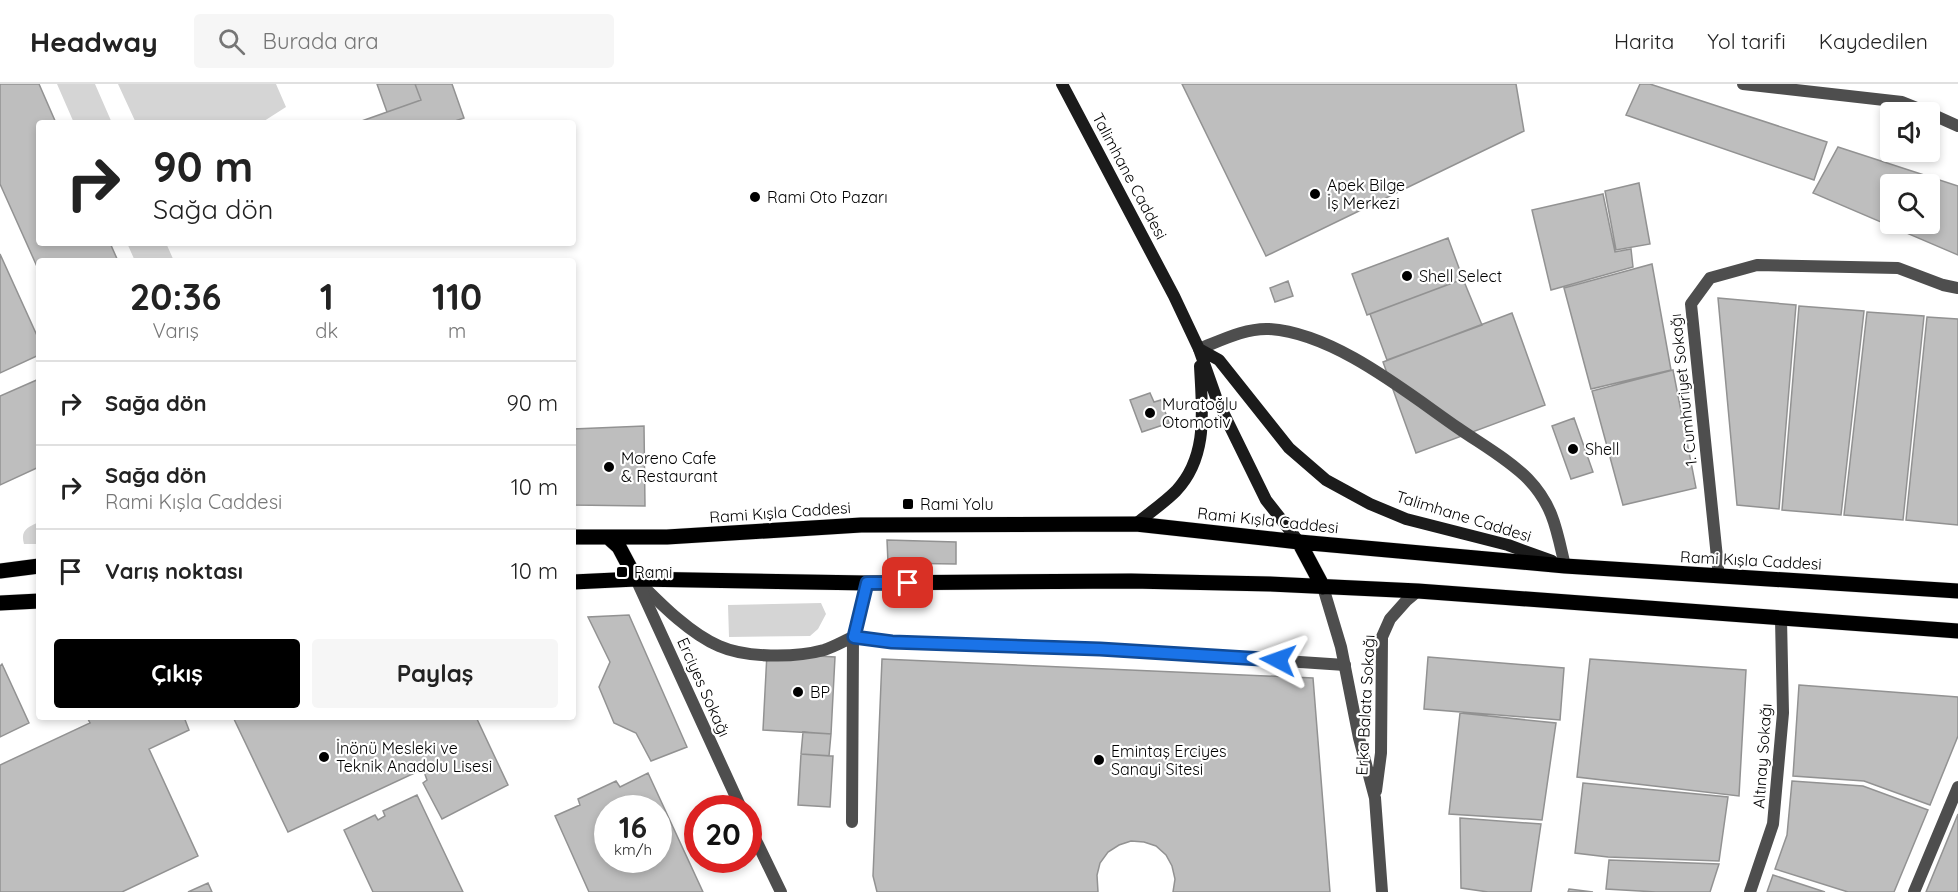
<!DOCTYPE html>
<html lang="tr">
<meta charset="utf-8">
<style>
:root{--surface:#fff;--page:#f6f6f6;--text:#222;--muted:#767676;--line:#e0e0e0;--accent:#000}
body{margin:0;font-family:Quicksand,sans-serif;background:var(--page);color:var(--text);height:100vh;display:flex;flex-direction:column;font-size:22px;white-space:nowrap}
*{box-sizing:border-box;margin:0}
p{font-size:20px;color:var(--muted)}
.icon{flex:none;width:33px;height:33px;fill:none;stroke:currentColor;stroke-width:2;stroke-linecap:round;stroke-linejoin:round}
.map{position:relative;flex:1;overflow:hidden}
.panel{position:absolute;left:36px;top:174px;width:540px;height:462px;display:flex;flex-direction:column;background:var(--surface);border-radius:6px;box-shadow:0 3px 9px #0003}
.panel>*{flex:none}
.top-card{position:absolute;left:36px;top:36px;width:540px;height:126px;border-radius:6px;box-shadow:0 3px 9px #0003;background:#fff;color:var(--text);overflow:hidden}
.fabs{position:absolute;left:1880px;top:18px;display:grid;gap:12px}
.fabs a{display:grid;place-items:center;width:60px;height:60px;border-radius:6px;background:var(--surface);box-shadow:0 3px 9px #0003;font-size:30px}
.speed{position:absolute;left:594px;top:711px;display:flex;gap:12px;font-size:30px;font-weight:700;text-align:center}
.speed>*{display:grid;place-content:center;width:78px;height:78px;border-radius:50%;background:var(--surface);box-shadow:0 3px 9px #0003;line-height:1}
.speed small{font-size:15px;font-weight:400}
.speed .limit{border:9px solid #d22;background:#fff;color:#111}
.pin{position:absolute;display:grid;place-items:center;width:51px;height:51px;color:#fff;margin:-26px;border-radius:12px;box-shadow:0 3px 9px #0006}
.me{position:absolute;width:66px;margin:-33px;rotate:274deg;stroke-linejoin:round;filter:drop-shadow(0 0 4px #0008)}
.turn{display:flex;align-items:center;gap:21px;height:126px;padding:0 18px;font-size:27px}
.turn .icon{width:78px;height:78px;stroke-width:2.5}
.turn b{display:block;font-size:42px;line-height:51px}
.eta{display:flex;justify-content:space-evenly;align-items:center;height:102px;text-align:center}
.eta b{font-size:36px;font-weight:700;line-height:42px}
.primary-button{display:flex;gap:12px;margin-top:auto;padding:12px 18px}
.primary-button a{flex:1;height:69px;border-radius:6px;background:var(--accent);color:#fff;font-size:24px;font-weight:700;line-height:69px;text-align:center}
.primary-button a+a{background:var(--page);color:var(--text)}
ul{padding:0;list-style:none}
li{display:flex;align-items:center;gap:18px;height:84px;padding:0 18px;border-top:2px solid var(--line)}
li div{flex:1}
li b{display:block;font-size:22px}
li em{font-style:normal}
header{display:flex;align-items:center;gap:36px;box-sizing:border-box;height:84px;padding:0 30px;background:var(--surface);border-bottom:2px solid var(--line)}
header strong{font-size:28px}
nav{display:flex;gap:33px;margin-inline-start:auto;font-size:21px}
.search{width:420px;height:54px;background:var(--page);display:flex;align-items:center;gap:15px;box-sizing:border-box;padding:0 21px;border-radius:6px;color:var(--muted);font-size:22px}
.map>svg:first-child{display:block}
.green{fill:#d5d5d5}
.building{fill:#bebebe;stroke:#929292;stroke-width:1.5;fill-rule:evenodd}
.lines{fill:none;stroke-linecap:round;stroke-linejoin:round}
.primary-casing{stroke:#dbdbdb;stroke-width:16}
.service{stroke:#4e4e4e;stroke-width:12}
.minor{stroke:#4e4e4e;stroke-width:12}
.tertiary{stroke:#4e4e4e;stroke-width:12}
.secondary{stroke:#1b1b1b;stroke-width:12}
.primary{stroke:#000;stroke-width:15}
.route-casing{stroke:#114b97;stroke-width:15}
.route{stroke:#1a73e8;stroke-width:10}
.poi-dot{fill:#000;stroke:#fff;stroke-width:2}
.labels{text-anchor:middle;stroke-width:4.5;stroke-linejoin:round;paint-order:stroke}
.street-label{font-size:16px;fill:#000;stroke:#fff}
.poi-label{font-size:16px;fill:#000;stroke:#fff;text-anchor:start}
</style>
<header>
<strong>Headway</strong>
<div class="search"><svg class="icon" aria-label="search" viewBox="0 0 24 24"><circle cx="10" cy="10" r="6"/><path d="M15 15l6 6"/></svg>Burada ara</div>
<nav><a>Harita</a><a>Yol tarifi</a><a>Kaydedilen</a></nav>
</header>
<div class="map">
<svg width="1958" height="808" viewBox="0 0 1958 808">
<rect width="100%" height="100%" fill="#fff"/>
<path class="green" d="M57 0H95L112 39H74Z
M118 0H276L286 23 261 39H136Z
M127 159H166L174 177H135Z
M39 438V460H24C20 446 28 443 39 438Z
M821 519 826 530 818 545 810 552 729 553 728 521Z"/>
<path class="building" d="M0 0H39L56 39H39V159H110L118 177H39V187L0 100Z
M377 0H415L421 16 387 28Z
M415 0H452L464 34 449 39H356L421 16Z
M1182 0H1516L1524 47 1266 172Z
M1640 0H1650L1827 58 1814 96 1626 31Z
M1838 63 1958 102V171L1813 109ZM1890 100H1929V140H1890Z
M1639 99 1650 160 1616 166 1605 107Z
M1603 110 1615 168 1631 165 1633 183 1551 206 1532 126Z
M1448 154 1463 195 1367 231 1352 190Z
M0 170 39 256V271L0 289Z
M1652 180 1671 286 1591 305 1564 204Z
M1463 195 1482 241 1387 276 1370 230Z
M1288 197 1293 212 1275 218 1270 204Z
M1718 214 1796 221 1779 425 1737 421Z
M1799 222 1864 227 1841 431 1782 426Z
M1867 228 1924 232 1903 436 1844 431Z
M1512 229 1545 321 1416 369 1383 278Z
M1927 233 1958 235V441L1906 436Z
M1673 286 1696 404 1623 421 1592 307Z
M39 295V383L0 401V312Z
M1150 309 1154 318 1161 316 1169 339 1142 348 1130 316Z
M1574 334 1593 388 1571 395 1552 342Z
M644 342 645 422 573 421V345Z
M887 456 956 458V480L888 479Z
M629 531 687 663 651 677 636 649 614 639 599 603 610 578 588 533Z
M767 569 835 573 831 650 763 646Z
M1428 573 1564 584 1560 636 1424 625Z
M882 575 1313 594 1330 808H1173L1175 795 1172 782 1166 771 1156 762 1144 758 1131 757 1119 761 1108 768 1100 779 1097 791 1098 808H877L873 792Z
M1590 575 1746 586 1739 712 1577 693Z
M2 580 29 639 0 653V582Z
M1799 601 1958 613V652L1930 721 1864 697 1793 692Z
M1460 629 1556 639 1542 736 1449 730Z
M87 633H184L189 646 149 665 198 772 122 808H0V681L90 639Z
M233 633H476L508 701 442 735 423 699 427 696 423 685 288 748Z
M803 648 831 650 829 672 801 670Z
M801 670 833 672 830 723 798 721Z
M648 689 703 808H589L555 732 580 721 578 715 616 697 620 703ZM608 724H658V776H608Z
M1792 697 1863 702 1928 726 1894 808H1848L1775 785 1787 751Z
M1583 699 1728 713 1719 777 1608 773 1575 769Z
M417 711 463 808H373L344 746 375 731 378 736 385 732 383 727Z
M1958 730V808H1926Z
M1460 734 1541 740 1531 808H1488L1461 804Z
M1609 776 1719 780 1710 808H1656L1606 805Z
M1773 791 1825 808H1767Z
M208 799 212 808H188Z
M1569 805 1593 808H1568Z"/>
<g class="lines">
<defs>
<path id="primary" d="M573 453H667L861 441 1136 440 1299 458 1565 482 1958 507
M609 454 619 463 636 495
M1299 458 1323 503
M0 487 39 482
M573 498 636 495 867 499 1131 497 1270 500 1418 507 1958 547
M0 519 39 517"/>
</defs>
<use href="#primary" class="primary-casing"/>
<path class="service" d="M1743 0 1902 18 1927 28
M1929 29 1958 42
M1199 265C1222 256 1245 244 1269 245 1334 249 1406 308 1458 344 1481 360 1508 375 1528 395 1554 422 1557 448 1565 482
M637 496C660 519 689 549 719 562 746 574 795 574 824 566 834 563 844 557 853 553L867 499
M852 738 853 553 892 558 1100 565 1345 581"/>
<path class="minor" d="M1719 493 1691 220 1710 194 1757 181 1898 184 1943 201 1958 204
M636 495 741 724
M748 740 781 808
M1750 808 1773 740 1783 629 1781 535
M1914 808 1958 703"/>
<path class="tertiary" d="M1323 503 1341 563 1359 654 1375 714 1382 808
M1376 707 1381 669 1382 553 1390 535 1406 517 1418 507"/>
<path class="secondary" d="M1062 0 1174 212 1199 265 1217 316 1266 416 1299 458
M1199 265 1219 276 1289 364 1326 396 1370 420 1406 435 1508 461 1552 477
M1136 440C1149 429 1164 419 1176 407 1209 372 1202 325 1200 282"/>
<use href="#primary" class="primary"/>
</g>
<g class="lines">
<defs>
<path id="route" d="M908 499H867L854 553 892 558 1100 565 1278 576"/>
</defs>
<use href="#route" class="route-casing"/>
<use href="#route" class="route"/>
</g>
<g class="poi-dot">
<circle cx="1315" cy="110" r="6"/>
<circle cx="755" cy="113" r="6"/>
<circle cx="1407" cy="192" r="6"/>
<circle cx="1150" cy="329" r="6"/>
<circle cx="1573" cy="365" r="6"/>
<circle cx="609" cy="383" r="6"/>
<rect x="902" y="414" width="12" height="12" rx="3"/>
<rect x="616" y="482" width="12" height="12" rx="3"/>
<circle cx="798" cy="608" r="6"/>
<circle cx="324" cy="673" r="6"/>
<circle cx="1099" cy="676" r="6"/>
</g>
<g class="labels">
<g class="street-label">
<text transform="translate(1130 92) rotate(62)" y="6">Talimhane Caddesi</text>
<text transform="translate(1683 306) rotate(-96)" y="6">1. Cumhuriyet Sokağı</text>
<text transform="translate(780 428) rotate(-4)" y="6">Rami Kışla Caddesi</text>
<text transform="translate(1464 432) rotate(17)" y="6">Talimhane Caddesi</text>
<text transform="translate(1268 436) rotate(6)" y="6">Rami Kışla Caddesi</text>
<text transform="translate(1751 476) rotate(3)" y="6">Rami Kışla Caddesi</text>
<text transform="translate(704 603) rotate(66)" y="6">Erciyes Sokağı</text>
<text transform="translate(1365 621) rotate(-87)" y="6">Erka Balata Sokağı</text>
<text transform="translate(1762 672) rotate(-86)" y="6">Altınay Sokağı</text>
</g>
<g class="poi-label">
<text x="1327" y="107">Apek Bilge<tspan x="1327" dy="18">İş Merkezi</tspan></text>
<text x="767" y="119">Rami Oto Pazarı</text>
<text x="1419" y="198">Shell Select</text>
<text x="1162" y="326">Muratoğlu<tspan x="1162" dy="18">Otomotiv</tspan></text>
<text x="1585" y="371">Shell</text>
<text x="621" y="380">Moreno Cafe<tspan x="621" dy="18">&amp; Restaurant</tspan></text>
<text x="920" y="426">Rami Yolu</text>
<text x="634" y="494">Rami</text>
<text x="810" y="614">BP</text>
<text x="336" y="670">İnönü Mesleki ve<tspan x="336" dy="18">Teknik Anadolu Lisesi</tspan></text>
<text x="1111" y="673">Emintaş Erciyes<tspan x="1111" dy="18">Sanayi Sitesi</tspan></text>
</g>
</g>
</svg>
<div class="fabs">
<a><svg class="icon" aria-label="sound" viewBox="0 0 24 24"><path d="M4 9h4l5-4v14l-5-4H4zM17 9q2 3 0 6"/></svg></a>
<a><svg class="icon" aria-label="search" viewBox="0 0 24 24"><circle cx="10" cy="10" r="6"/><path d="M15 15l6 6"/></svg></a>
</div>
<div class="speed"><div>16<small>km/h</small></div><div class="limit">20</div></div>
<div class="pin" style="left:908px;top:499px;background:#d93025"><svg class="icon" aria-label="arrive" viewBox="0 0 24 24"><path d="M6 21V4h12l-3 4 3 4H6"/></svg></div>
<svg class="me" style="left:1278px;top:576px" viewBox="-20 -20 40 40"><path d="M0-17L14 15 0 8-14 15z" fill="#1a73e8" stroke="#fff" stroke-width="4"/></svg>
<div class="top-card">
<div class="turn"><svg class="icon" aria-label="right" viewBox="0 0 24 24"><path d="M7 20v-9h11M14 6l5 5-5 5"/></svg><div><b>90 m</b>Sağa dön</div></div>
</div>
<section class="panel">
<div class="eta">
<div><b>20:36</b><p>Varış</p></div>
<div><b>1</b><p>dk</p></div>
<div><b>110</b><p>m</p></div>
</div>
<ul>
<li><svg class="icon" aria-label="right" viewBox="0 0 24 24"><path d="M7 20v-9h11M14 6l5 5-5 5"/></svg><div><b>Sağa dön</b></div><em>90 m</em></li>
<li><svg class="icon" aria-label="right" viewBox="0 0 24 24"><path d="M7 20v-9h11M14 6l5 5-5 5"/></svg><div><b>Sağa dön</b><p>Rami Kışla Caddesi</p></div><em>10 m</em></li>
<li><svg class="icon" aria-label="arrive" viewBox="0 0 24 24"><path d="M6 21V4h12l-3 4 3 4H6"/></svg><div><b>Varış noktası</b></div><em>10 m</em></li>
</ul>
<div class="primary-button"><a>Çıkış</a><a>Paylaş</a></div>
</section>
</div>
